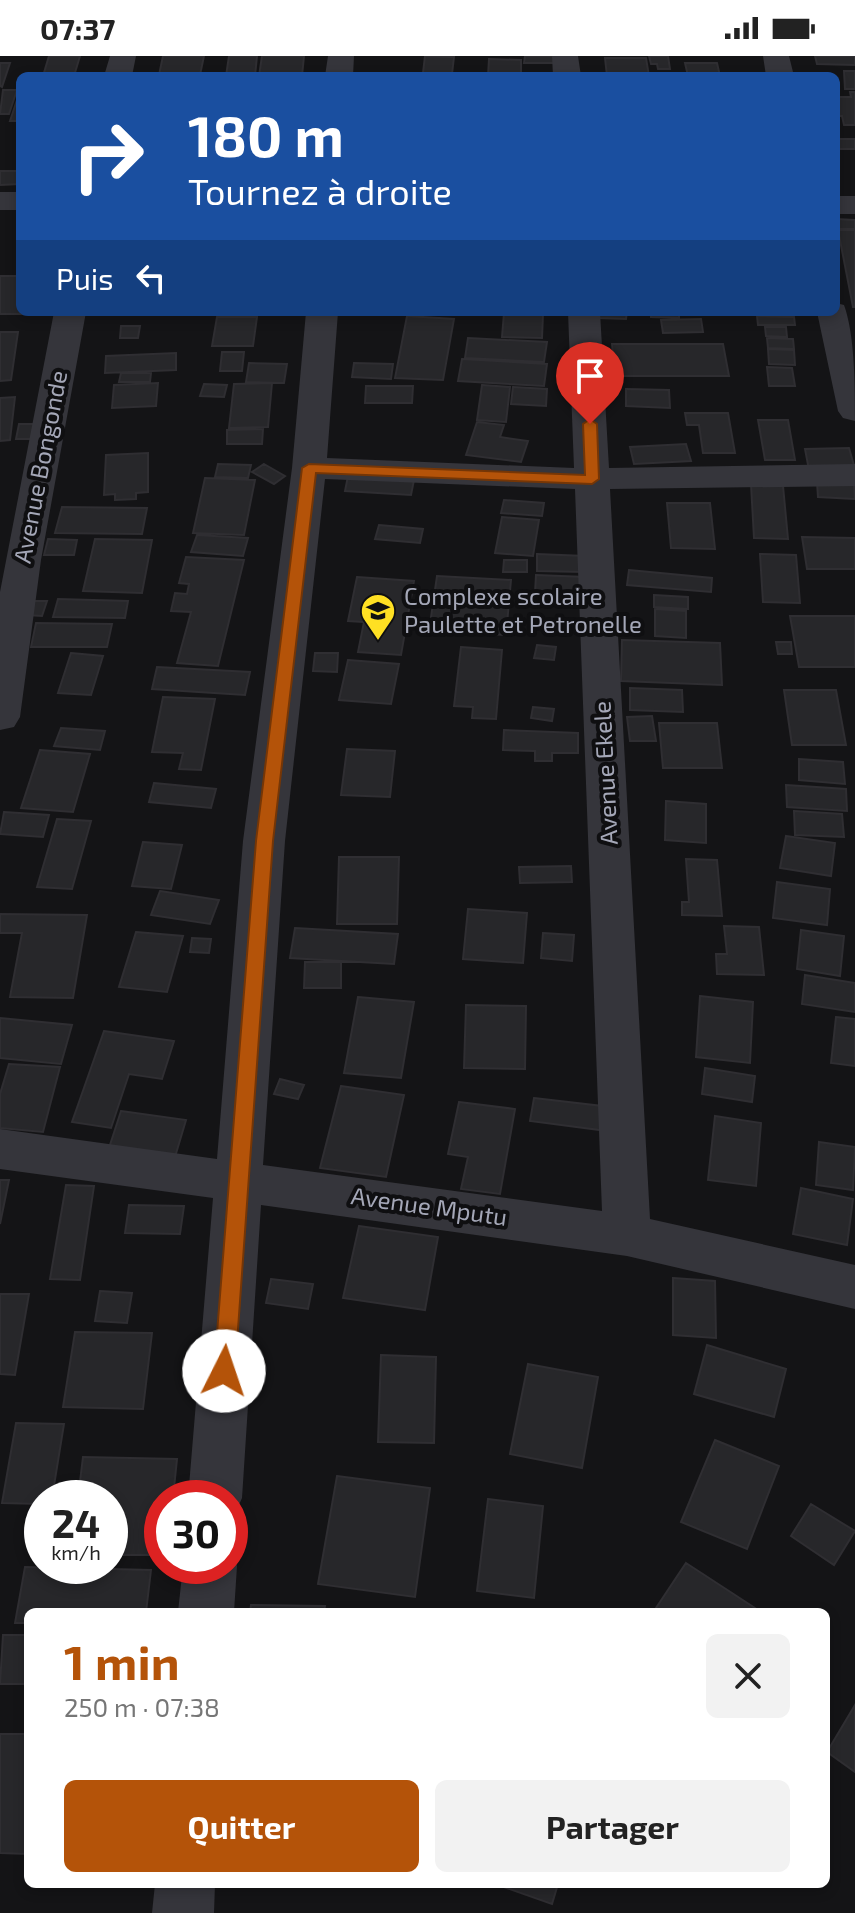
<!DOCTYPE html>
<html lang="fr">
<meta charset="utf-8">
<style>
:root{--surface:#fff;--page:#f2f2f2;--text:#222;--muted:#767676;--accent:#b45309}
body{margin:0;font-family:"Exo 2",sans-serif;background:var(--page);color:var(--text);height:100vh;display:flex;flex-direction:column;font-size:30px;white-space:nowrap}
*{box-sizing:border-box;margin:0}
p{font-size:26px;color:var(--muted)}
.icon{flex:none;width:44px;height:44px;fill:none;stroke:currentColor;stroke-width:2;stroke-linecap:round;stroke-linejoin:round}
.map{position:relative;flex:1;overflow:hidden}
.side{position:absolute;left:24px;top:1552px;width:806px;height:280px;display:flex;flex-direction:column;background:var(--surface);border-radius:12px;box-shadow:0 4px 12px #0003}
.side>*{flex:none}
.guide{position:absolute;left:16px;top:16px;width:824px;height:244px;border-radius:12px;box-shadow:0 4px 12px #0003;background:#1a4fa0;color:#fff;overflow:hidden}
.speed{position:absolute;left:24px;top:1424px;display:flex;gap:16px;font-size:40px;font-weight:700;text-align:center}
.speed>*{display:grid;place-content:center;width:104px;height:104px;border-radius:50%;background:var(--surface);box-shadow:0 4px 12px #0003;line-height:1}
.speed small{font-size:20px;font-weight:400}
.speed .limit{border:12px solid #d22;background:#fff;color:#111}
.pin{position:absolute;display:grid;place-items:center;width:68px;height:68px;color:#fff;margin:-82px -34px;border-radius:50% 50% 50% 0;rotate:-45deg;box-shadow:0 0 8px #0007}
.pin .icon{rotate:45deg}
.me{position:absolute;width:88px;margin:-44px;rotate:4deg;stroke-linejoin:round;filter:drop-shadow(0 0 6px #0008)}
.turn{display:flex;align-items:center;gap:28px;height:168px;padding:0 40px;font-size:36px}
.turn .icon{width:104px;height:104px;stroke-width:2.5}
.turn b{display:block;font-size:56px;line-height:68px}
.then{display:flex;align-items:center;height:76px;padding:0 40px;background:#0003;gap:16px;font-size:30px}
.round{display:grid;place-items:center;flex:none;width:84px;height:84px;border-radius:12px;background:var(--page)}
.overview{display:flex;align-items:center;justify-content:space-between;height:136px;padding:0 40px}
h1{font-size:48px;font-weight:700;line-height:60px;color:var(--accent)}
.action{display:flex;gap:16px;margin-top:auto;padding:16px 40px}
.action a{flex:1;height:92px;border-radius:12px;background:var(--accent);color:#fff;font-size:32px;font-weight:700;line-height:92px;text-align:center}
.action a+a{background:var(--page);color:var(--text)}
.status{display:flex;justify-content:space-between;align-items:center;height:56px;padding:0 40px;background:var(--surface);direction:ltr}
.status svg{height:22px;fill:currentColor}
.map>svg:first-child{display:block}
.building{fill:#27272a;stroke:#2f2e32;stroke-width:2}
.lines{fill:none;stroke-linecap:round;stroke-linejoin:round}
.minor{fill:#35353b;fill-rule:evenodd}
.route{fill:#b45309;stroke:#753606;stroke-width:2}
.labels{text-anchor:middle;stroke-width:8;stroke-linejoin:round;paint-order:stroke}
.street-label{font-size:24px;fill:#a4a7b7;stroke:#0f0f11}
.poi-label{font-size:24px;fill:#a4a7b7;stroke:#0f0f11;text-anchor:start}
</style>
<div class="status"><b>07:37</b><svg viewBox="0 0 49 12"><path d="M0 12V9h3v3zM5 12V6h3v6zM10 12V3h3v9zM15 12V0h3v12zM26 1h20v11H26zM47 4h2v5h-2z"/></svg></div>
<div class="map">
<svg width="855" height="1857" viewBox="0 0 855 1857">
<rect width="100%" height="100%" fill="#141416"/>
<path class="building" d="M49 0H80L74 20H43Z
M163 0H204L200 19H159Z
M229 0H257L255 20H226Z
M262 0H304L302 20H259Z
M425 0 454 1 452 18 423 17Z
M525 0H554V7H524Z
M649 0H668L670 13H658L657 8H651Z
M815 0H855V9L817 8Z
M605 2H646L649 20H607Z
M489 3 521 4V20H488Z
M0 7H10L2 31 0 30Z
M685 7H717L720 20H688Z
M844 15H855V33H845Z
M3 34H17L9 58H0Z
M20 35V65H10Z
M850 36H855V69H844L842 60H836V41H851Z
M836 83H855V93H836Z
M0 115H20V128L0 129Z
M836 163 855 164V173H837Z
M838 174H855V251H853Z
M0 220H20L18 242 22 258H0Z
M599 256H627L626 263 598 262Z
M651 256H679V262L651 261Z
M504 257 543 258 542 282 502 281Z
M407 260 454 263 443 324 395 322Z
M757 260 794 261 795 269H758Z
M217 261H257L253 290H212Z
M701 263 703 276 663 277 661 264Z
M121 270H140L138 282H120Z
M765 271H786L787 281 766 280Z
M0 276H18L11 324 0 325Z
M468 282 547 286 544 306 465 302Z
M767 282 793 283 794 293 768 292Z
M612 288H723L729 320H615Z
M768 293 794 294 795 309 769 308Z
M222 296H244L242 315H220Z
M176 297V314L105 317 106 300Z
M462 303 547 308 544 330 458 325Z
M249 307 287 308 284 327 246 326Z
M354 307 393 308 391 323 352 321Z
M767 311 792 312 795 330H769Z
M121 317H151L150 326H119Z
M158 327 156 350 112 352 114 329Z
M272 327 268 371 229 372 234 328Z
M204 328 227 329 224 341 200 340Z
M482 329 510 331 506 366 477 364Z
M366 330H413L412 347H365Z
M513 331 547 333 546 350 511 348Z
M626 333 669 334 670 352 626 350Z
M15 341 10 384 0 385V342Z
M685 357H728L735 397H703L699 369H687Z
M758 364H788L795 404H765Z
M477 366 504 369 500 381 528 385 521 406 466 399Z
M19 368H40L37 383H16Z
M263 373 262 388H227V374Z
M686 388 691 405 634 408 630 391Z
M849 392 855 413 809 414 805 393Z
M148 397V436L136 437V443L115 444V438L104 439 106 399Z
M218 408 251 409 248 422 215 421Z
M264 408 285 420 274 428 252 416Z
M348 420 414 424 411 439 345 435Z
M205 422 255 424 244 479 193 477Z
M817 426 854 428 855 443 818 441Z
M751 428 783 430 788 483 754 482Z
M504 444 544 447 542 460 501 457Z
M667 447H710L715 493 671 492Z
M62 451 147 452 142 478 55 477Z
M502 461 539 464 533 500 495 497Z
M379 469 423 473 420 487 375 483Z
M197 479 248 482 243 500 191 496Z
M802 481 855 482V513H807Z
M48 483 77 484 74 499H44Z
M95 483 152 484 142 537 83 535Z
M537 498 585 500 584 516 537 515Z
M760 498 796 499 800 547 763 546Z
M186 501 244 504 218 610 177 607 191 556 171 555 175 537 187 538 189 528 179 527Z
M504 504H527V516H503Z
M629 514 712 522 711 536 627 529Z
M536 519 586 521V539L535 537Z
M437 520 511 524 506 579 429 575Z
M357 521 414 525 401 599 358 596 364 566 348 565Z
M654 539 688 541V553L654 551Z
M58 543 128 545 125 562 53 561Z
M32 545H47L42 560 27 559Z
M655 553 686 555V582L655 580Z
M790 560H855V611H799Z
M36 567 112 568 107 591H31Z
M622 584 720 587 722 629 621 625Z
M776 586H791L792 598H778Z
M537 589 556 591 554 604 534 602Z
M461 591 502 594 496 663 472 662 473 651 454 650Z
M71 597 103 600 91 639 58 637Z
M315 597H338L337 616 313 615Z
M348 604 399 608 391 648 339 644Z
M157 611 250 616 245 639 152 633Z
M630 632 682 634 683 656 630 654Z
M784 634H836L846 689H792Z
M163 641 215 643 201 714 179 713 183 697 152 696Z
M533 651 554 653 552 665 531 662Z
M652 660 656 685H630L627 661Z
M659 667H717L722 712H663Z
M61 672 105 675 100 694 54 690Z
M504 674 578 677V697H552V705H535V695L503 694Z
M347 693 395 695 390 741 341 739Z
M40 694 90 698 73 756 21 752Z
M799 703 843 706 845 728 799 724Z
M154 727 216 733 211 752 149 746Z
M786 729 846 733 847 755 787 751Z
M666 745 706 748V787L665 784Z
M794 755 842 758 844 781 795 779Z
M4 756 49 759 43 781 0 778Z
M57 763 91 765 72 833 37 831Z
M786 780 835 787 831 820 780 812Z
M143 786 182 789 171 833 132 830Z
M339 801H399L397 868H337Z
M686 803 717 804 722 860 682 859V846H689Z
M571 810 572 826 520 827 519 811Z
M777 826 830 833 827 869 773 862Z
M160 835 219 844 210 868 151 859Z
M468 853 527 857 523 907 463 903Z
M0 858 87 859 73 942 10 941 22 877H0Z
M724 870 759 871 764 919 717 918 716 898H727Z
M295 872 398 878 394 908 290 902Z
M801 874 844 880 840 920 797 913Z
M136 876 183 880 167 936 119 931Z
M543 877 574 879 572 905 541 902Z
M192 882 211 883 209 897 190 896Z
M305 906H341V932H304Z
M805 919 855 927V956L802 948Z
M700 940 753 946 750 1007 696 1001Z
M358 941 414 946 401 1022 344 1017Z
M466 949 526 950 525 1013 464 1012Z
M836 961 855 963V1010L831 1007Z
M0 962 72 969 61 1008 0 1002Z
M104 975 174 985 162 1023 129 1018 111 1072 72 1066Z
M9 1008 60 1011 43 1076 0 1072V1038Z
M705 1012 755 1020 752 1046 702 1038Z
M280 1023 304 1029 298 1043 274 1038Z
M341 1030 404 1039 386 1121 320 1112Z
M534 1042 602 1050 600 1074 530 1065Z
M459 1046 515 1053 500 1138 461 1133 468 1101 448 1098Z
M121 1055 186 1064 175 1101 109 1092Z
M715 1060 761 1067 756 1130 708 1124Z
M819 1086 855 1091 853 1134 816 1129Z
M0 1124H9L0 1168Z
M66 1129 94 1130 80 1224 50 1223Z
M801 1132 853 1143 847 1189 793 1178Z
M129 1149 184 1150 180 1178 125 1177Z
M359 1170 438 1181 425 1254 343 1242Z
M673 1222 715 1225 716 1282 673 1279Z
M271 1223 313 1228 308 1253 266 1247Z
M100 1235 132 1237 127 1267 95 1265Z
M0 1238H29L15 1319 0 1318Z
M75 1276 152 1277 143 1353 63 1351Z
M707 1289 786 1313 774 1361 694 1338Z
M381 1299 436 1301 434 1387 378 1386Z
M528 1308 598 1321 582 1412 510 1398Z
M16 1367 64 1368 52 1442H42V1448L2 1447Z
M715 1384 779 1410 747 1493 681 1466Z
M83 1401 177 1403 173 1442H162V1499H110V1442H78Z
M337 1420 430 1432 415 1541 318 1528Z
M488 1443 543 1450 534 1542 477 1535Z
M811 1448 855 1475 834 1509 791 1480Z
M686 1507 761 1556H662L656 1552Z
M25 1511 151 1514 146 1556H28V1567H15Z
M251 1549 325 1550 324 1556H250Z
M3 1579H28V1628H0Z
M855 1649V1716L827 1696Z
M0 1678H28V1798L0 1797Z
M495 1828H558L552 1848Z"/>
<g class="lines">
<path class="minor" d="M110 0H136L132 20H104Z
M328 0H354L353 20H325Z
M552 0H578L581 20H553Z
M763 0H789L794 20H766Z
M0 136H20V154H0Z
M836 140H855V158H836Z
M836 247 844 249C855 279 855 331 855 365L843 362 838 355 817 256H836Z
M54 256H86L41 504 20 661 14 671 0 674V536Z
M306 256H338L327 402 574 412 568 256H600L609 412 855 408V430L610 433 650 1163 855 1209V1253L627 1200 261 1149 242 1442 234 1460 230 1461V1442H188L213 1142 0 1113V1073L217 1103 243 785 292 412ZM325 423 575 433 602 1155 263 1109 285 785Z
M230 1493 237 1510 234 1556H178L183 1510H230Z
M155 1828H215L214 1857H152Z"/>
</g>
<path class="route" d="M590 363 597 368 599 423 592 428 316 417 273 785 235 1315 232 1321 224 1324 217 1321 214 1315 256 785 302 412 309 408 585 419 583 368Z"/>
<defs>
<symbol id="school-pin" viewBox="-11 -11 22 30"><path d="M0 17L-7.5 6A9.5 9.5 0 1 1 7.5 6Z" fill="#ffe023" stroke="#0f0f11"/><path d="M0-5L7-2L0 1L-7-2ZM-4 1L0 2.5L4 1V4Q0 6-4 4Z" fill="#111"/></symbol>
</defs>
<g fill-rule="evenodd">
<use href="#school-pin" x="358" y="535" width="40" height="54"/>
</g>
<g class="labels">
<g class="street-label">
<text transform="translate(41 411) rotate(-79)" y="8">Avenue Bongonde</text>
<text transform="translate(606 717) rotate(-93)" y="8">Avenue Ekele</text>
<text transform="translate(429 1151) rotate(8)" y="8">Avenue Mputu</text>
</g>
<g class="poi-label">
<text x="404" y="549">Complexe scolaire<tspan x="404" dy="28">Paulette et Petronelle</tspan></text>
</g>
</g>
</svg>
<div class="speed"><div>24<small>km/h</small></div><div class="limit">30</div></div>
<div class="pin" style="left:590px;top:368px;background:#d93025"><svg class="icon" aria-label="arrive" viewBox="0 0 24 24"><path d="M6 21V4h12l-3 4 3 4H6"/></svg></div>
<svg class="me" style="left:224px;top:1315px" viewBox="-20 -20 40 40"><circle r="19" fill="#fff"/><path d="M0-13L10 11 0 6-10 11z" fill="#b45309"/></svg>
<div class="guide">
<div class="turn"><svg class="icon" aria-label="right" viewBox="0 0 24 24"><path d="M7 20v-9h11M14 6l5 5-5 5"/></svg><div><b>180 m</b>Tournez à droite</div></div>
<div class="then">Puis<svg class="icon" aria-label="left" viewBox="0 0 24 24"><path d="M17 20v-9H6M10 6l-5 5 5 5"/></svg></div>
</div>
<section class="side">
<div class="overview"><div><h1>1 min</h1><p>250 m · 07:38</p></div><a class="round"><svg class="icon" aria-label="close" viewBox="0 0 24 24"><path d="M6 6l12 12M18 6L6 18"/></svg></a></div>
<div class="action"><a>Quitter</a><a>Partager</a></div>
</section>
</div>
